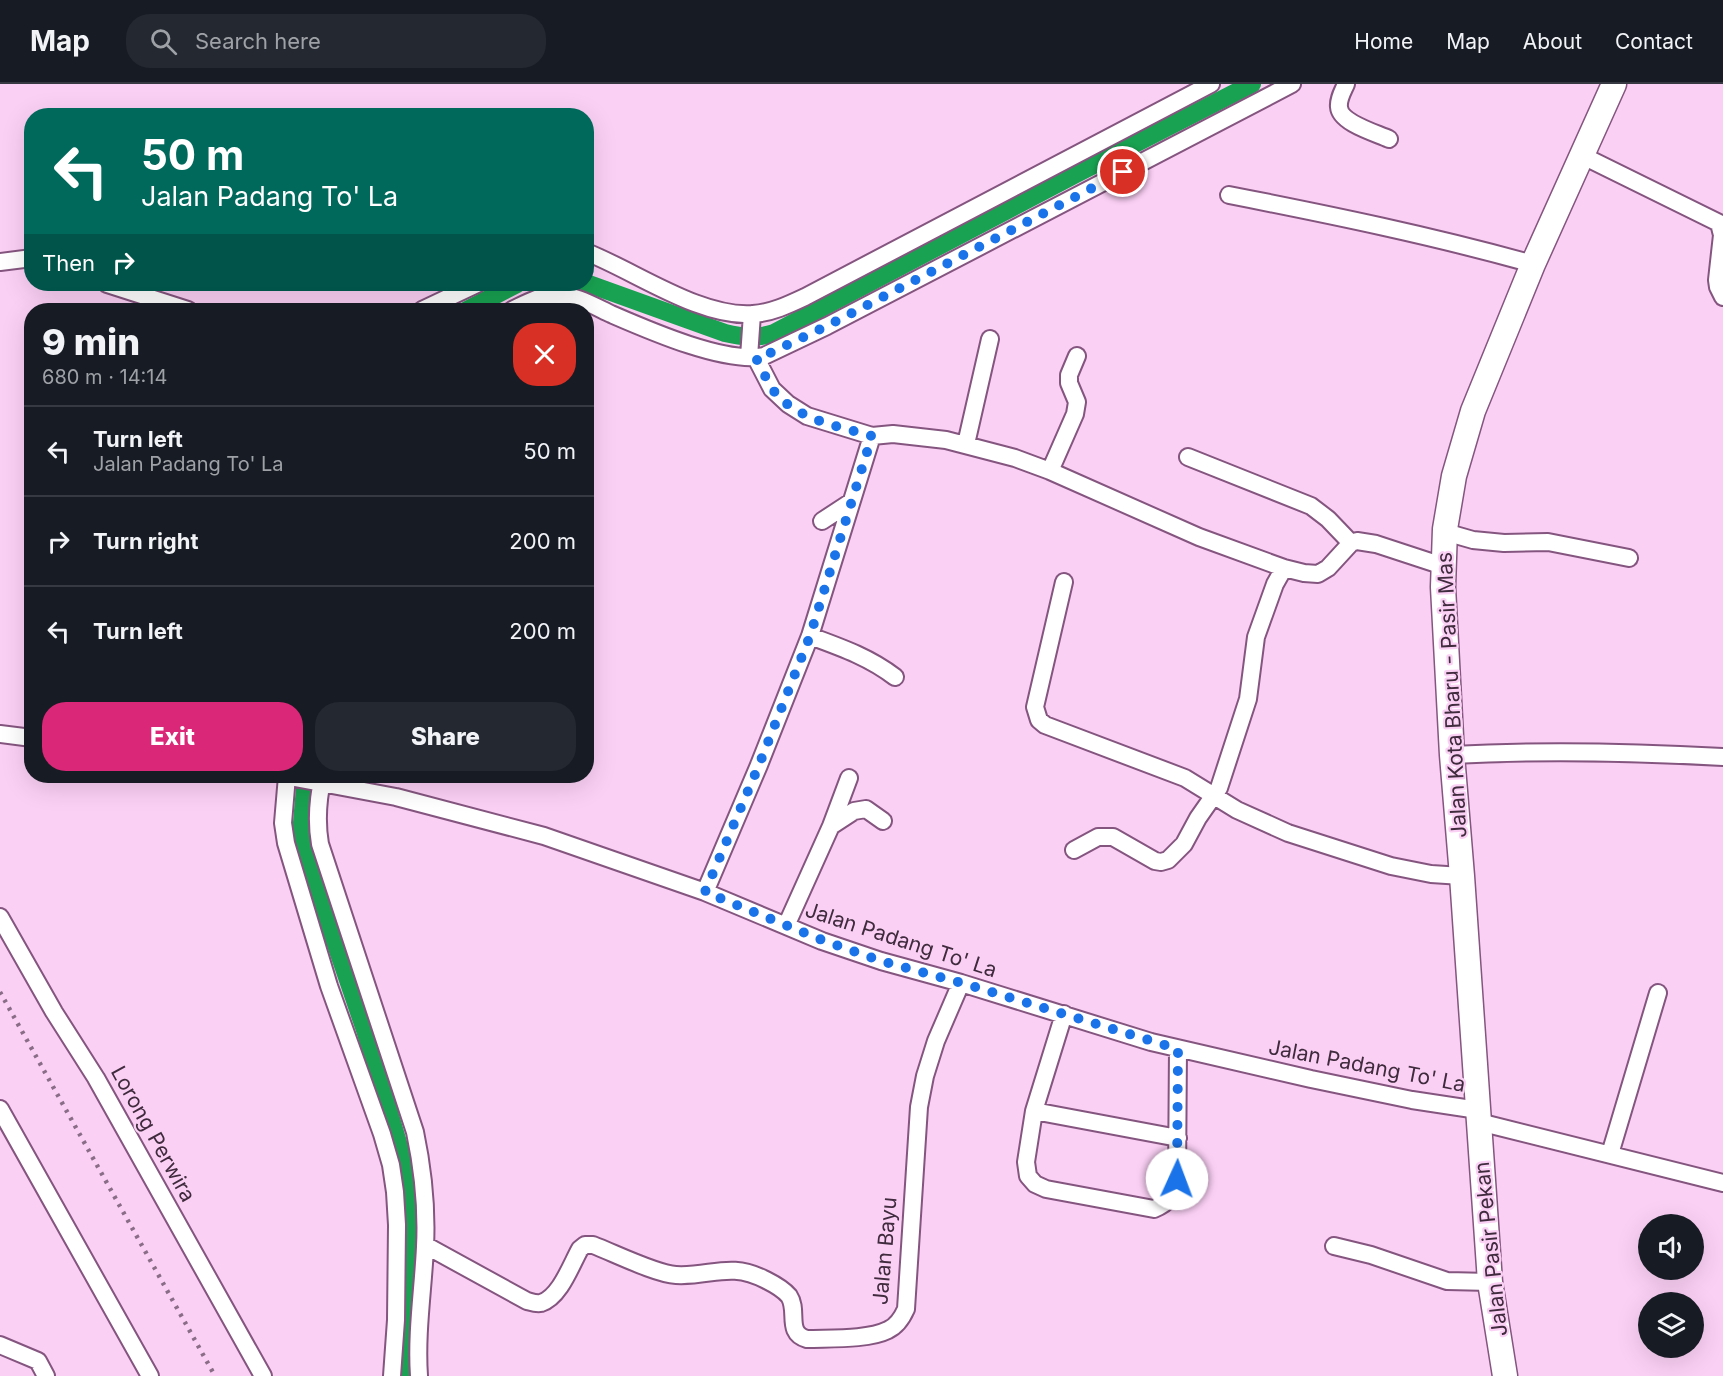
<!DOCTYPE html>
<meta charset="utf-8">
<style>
:root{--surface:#171b24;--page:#242831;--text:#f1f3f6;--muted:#9ea1a6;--line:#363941;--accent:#db2777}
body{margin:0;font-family:Inter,sans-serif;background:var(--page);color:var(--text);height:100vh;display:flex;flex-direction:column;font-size:22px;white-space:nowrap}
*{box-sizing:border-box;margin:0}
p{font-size:20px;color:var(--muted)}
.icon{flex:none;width:33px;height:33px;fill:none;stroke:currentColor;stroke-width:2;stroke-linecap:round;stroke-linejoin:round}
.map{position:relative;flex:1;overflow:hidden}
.side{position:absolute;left:24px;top:219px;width:570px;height:480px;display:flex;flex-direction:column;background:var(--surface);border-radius:24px;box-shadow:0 6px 24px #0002}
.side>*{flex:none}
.guide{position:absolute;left:24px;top:24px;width:570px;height:183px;border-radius:24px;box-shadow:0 6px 24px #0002;background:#00695c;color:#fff;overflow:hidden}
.fabs{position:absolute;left:1638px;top:1130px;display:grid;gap:12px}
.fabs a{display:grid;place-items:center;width:66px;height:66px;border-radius:50%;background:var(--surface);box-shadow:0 6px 24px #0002;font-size:30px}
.pin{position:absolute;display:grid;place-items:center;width:51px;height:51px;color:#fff;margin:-26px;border:3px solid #fff;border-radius:50%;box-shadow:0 2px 6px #0007}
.me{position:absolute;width:66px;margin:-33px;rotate:2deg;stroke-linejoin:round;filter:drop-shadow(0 0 4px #0008)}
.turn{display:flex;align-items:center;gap:21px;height:126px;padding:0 18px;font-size:27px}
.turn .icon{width:78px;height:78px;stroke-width:2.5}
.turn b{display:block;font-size:42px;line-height:51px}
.then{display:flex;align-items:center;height:57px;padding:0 18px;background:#0003;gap:12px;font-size:22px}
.round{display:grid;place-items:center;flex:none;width:63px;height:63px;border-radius:24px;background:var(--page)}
.headline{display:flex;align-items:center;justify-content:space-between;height:102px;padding:0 18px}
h1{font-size:36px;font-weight:800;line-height:45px}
.action{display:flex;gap:12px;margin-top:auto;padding:12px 18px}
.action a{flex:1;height:69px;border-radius:24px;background:var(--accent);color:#fff;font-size:24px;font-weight:800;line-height:69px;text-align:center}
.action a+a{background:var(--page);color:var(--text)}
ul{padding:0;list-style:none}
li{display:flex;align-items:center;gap:18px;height:90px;padding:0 18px;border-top:2px solid var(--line)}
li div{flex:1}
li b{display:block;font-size:22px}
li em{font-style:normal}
header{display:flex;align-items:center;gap:36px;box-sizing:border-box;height:84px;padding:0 30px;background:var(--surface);border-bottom:2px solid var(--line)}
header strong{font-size:28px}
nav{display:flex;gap:33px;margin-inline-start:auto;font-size:21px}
.search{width:420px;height:54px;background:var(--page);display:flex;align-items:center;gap:15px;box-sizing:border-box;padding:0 21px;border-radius:24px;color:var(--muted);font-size:22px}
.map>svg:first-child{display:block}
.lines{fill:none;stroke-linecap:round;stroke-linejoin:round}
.canal{stroke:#19a251;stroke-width:18}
.minor-casing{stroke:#84557f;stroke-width:20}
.highway-casing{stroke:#84557f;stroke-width:27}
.minor{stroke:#fff;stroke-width:16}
.highway{stroke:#fff;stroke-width:24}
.rail{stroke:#896c86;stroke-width:4.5;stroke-dasharray:3 6;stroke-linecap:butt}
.route{stroke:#1a73e8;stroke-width:10;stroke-dasharray:0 18}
.labels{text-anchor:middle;stroke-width:4.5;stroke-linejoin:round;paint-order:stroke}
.street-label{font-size:21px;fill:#3f2b3d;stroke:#fbd0f5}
</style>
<header>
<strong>Map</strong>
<div class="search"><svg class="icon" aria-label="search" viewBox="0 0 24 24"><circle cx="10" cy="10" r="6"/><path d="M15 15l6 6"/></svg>Search here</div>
<nav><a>Home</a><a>Map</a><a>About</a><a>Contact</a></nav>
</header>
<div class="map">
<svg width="1723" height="1292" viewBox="0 0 1723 1292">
<rect width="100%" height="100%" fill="#fbd0f5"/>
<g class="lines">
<path class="canal" d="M586 199 725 249C742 253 756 255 774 249L1076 90 1252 0
M467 226 517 200
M306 692 301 750 303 764 365 946 409 1096 412 1119 403 1292"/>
<defs>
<path id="minor" d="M1346 0C1343 7 1338 15 1339 23 1340 39 1376 49 1389 55
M1581 71 1719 139 1722 151 1717 196 1718 203 1723 213
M1229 111C1331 131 1433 152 1533 180
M586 168C635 187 700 234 753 230 771 229 788 221 805 213L1211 0
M0 178 32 174
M107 200 188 226
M422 226 477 200
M512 226C525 220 540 211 555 211 574 210 594 222 611 230 648 246 725 280 764 272L827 242 1292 0
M749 273 752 230
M756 274 772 305 788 320 807 332 872 352 893 350 946 356 1015 374 1050 387 1199 453 1284 484 1304 489 1318 490 1328 484 1351 459 1357 457 1376 460 1443 482
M966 360 990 255
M1188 373 1311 422 1328 435 1351 459
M1050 387 1075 330 1077 318 1069 299V291L1077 272
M822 437 851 418
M1445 448 1473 456 1504 459 1548 458 1629 474
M1064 498 1035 623 1039 636 1045 641 1185 694 1237 726 1288 749 1391 782 1431 790 1462 792
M810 552C840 563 869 573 895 593
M0 650 32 654
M1452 671C1542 666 1633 668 1723 673
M284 692 396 713 544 752 705 808 822 857 881 877 961 899 1151 958 1311 995 1412 1016 1478 1026
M287 692 283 739 286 759 329 902 382 1050 391 1081 395 1108 397 1141 396 1236 392 1292
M323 692C318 714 316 737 320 760L415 1048C423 1086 427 1123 425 1163 423 1206 416 1249 419 1292
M831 742 854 727 866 725 883 737
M1074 766 1098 753H1113L1155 777 1161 778 1168 776 1184 760 1198 734 1219 704 1248 615 1256 553 1275 500 1284 484
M705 808 759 681 810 552 872 352
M0 833 54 928 96 994 263 1292
M786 842 831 742 849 694
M1064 930 1034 1027 1026 1078 1028 1092 1035 1100 1046 1105 1154 1125C1169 1119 1173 1112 1177 1095L1178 965
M0 1025 150 1292
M1034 1027 1178 1054
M1479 1038 1723 1099
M1610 1070 1658 909
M425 1161 527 1217C531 1218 536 1220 541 1219 560 1213 571 1181 580 1165L585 1161H593C614 1169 656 1190 676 1191 712 1193 729 1177 766 1196 774 1200 784 1206 789 1212 799 1227 785 1249 807 1255 830 1254 868 1256 888 1246 897 1242 902 1234 906 1225L919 1023 925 992 936 957 961 899
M1334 1162 1371 1171 1447 1197 1490 1198
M0 1261 38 1277 46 1292"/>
<path id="highway" d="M1505 1292 1490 1198 1462 792 1452 671 1443 503 1445 445 1454 392 1473 327 1533 180 1614 0"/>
</defs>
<use href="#minor" class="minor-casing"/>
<use href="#highway" class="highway-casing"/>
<use href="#minor" class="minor"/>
<use href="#highway" class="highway"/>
<path class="rail" d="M0 908 215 1292"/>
</g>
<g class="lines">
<path class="route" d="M1123 88 827 242 764 272 756 274C761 284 766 294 771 303 792 335 838 342 872 352L810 552 759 681 705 808 822 856 881 877 962 899 1178 965 1177 1095"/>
</g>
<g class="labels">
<g class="street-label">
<text transform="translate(1452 611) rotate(-93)" y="7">Jalan Kota Bharu - Pasir Mas</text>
<text transform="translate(901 856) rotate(18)" y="7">Jalan Padang To' La</text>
<text transform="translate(1367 982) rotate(11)" y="7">Jalan Padang To' La</text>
<text transform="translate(153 1050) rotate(61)" y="7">Lorong Perwira</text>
<text transform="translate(1491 1165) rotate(-96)" y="7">Jalan Pasir Pekan</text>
<text transform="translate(885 1167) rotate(-85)" y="7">Jalan Bayu</text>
</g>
</g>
</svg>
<div class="fabs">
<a><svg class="icon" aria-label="sound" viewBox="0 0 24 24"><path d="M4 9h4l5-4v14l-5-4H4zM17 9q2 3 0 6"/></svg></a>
<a><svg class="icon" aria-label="layers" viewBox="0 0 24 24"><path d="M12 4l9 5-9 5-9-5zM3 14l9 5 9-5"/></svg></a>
</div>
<div class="pin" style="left:1123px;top:88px;background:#d93025"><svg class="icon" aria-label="arrive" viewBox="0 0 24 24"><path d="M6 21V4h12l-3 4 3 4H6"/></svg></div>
<svg class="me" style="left:1177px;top:1095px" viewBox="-20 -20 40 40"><circle r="19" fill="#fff"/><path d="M0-13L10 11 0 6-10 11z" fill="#1a73e8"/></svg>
<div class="guide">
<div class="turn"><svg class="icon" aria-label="left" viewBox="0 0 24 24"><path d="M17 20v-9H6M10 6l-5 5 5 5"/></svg><div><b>50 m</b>Jalan Padang To' La</div></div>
<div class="then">Then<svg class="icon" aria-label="right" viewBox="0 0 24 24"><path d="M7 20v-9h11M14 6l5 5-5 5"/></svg></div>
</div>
<section class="side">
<div class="headline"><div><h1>9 min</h1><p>680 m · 14:14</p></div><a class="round" style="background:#d93025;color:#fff"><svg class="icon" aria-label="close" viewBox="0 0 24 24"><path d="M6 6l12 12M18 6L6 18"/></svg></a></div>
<ul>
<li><svg class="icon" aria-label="left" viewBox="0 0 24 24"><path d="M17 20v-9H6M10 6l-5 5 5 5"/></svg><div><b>Turn left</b><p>Jalan Padang To' La</p></div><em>50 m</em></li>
<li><svg class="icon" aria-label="right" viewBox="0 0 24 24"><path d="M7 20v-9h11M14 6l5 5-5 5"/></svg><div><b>Turn right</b></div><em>200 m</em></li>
<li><svg class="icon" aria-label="left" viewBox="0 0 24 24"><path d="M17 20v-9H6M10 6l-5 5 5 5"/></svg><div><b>Turn left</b></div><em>200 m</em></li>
</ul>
<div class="action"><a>Exit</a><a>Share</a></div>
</section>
</div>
